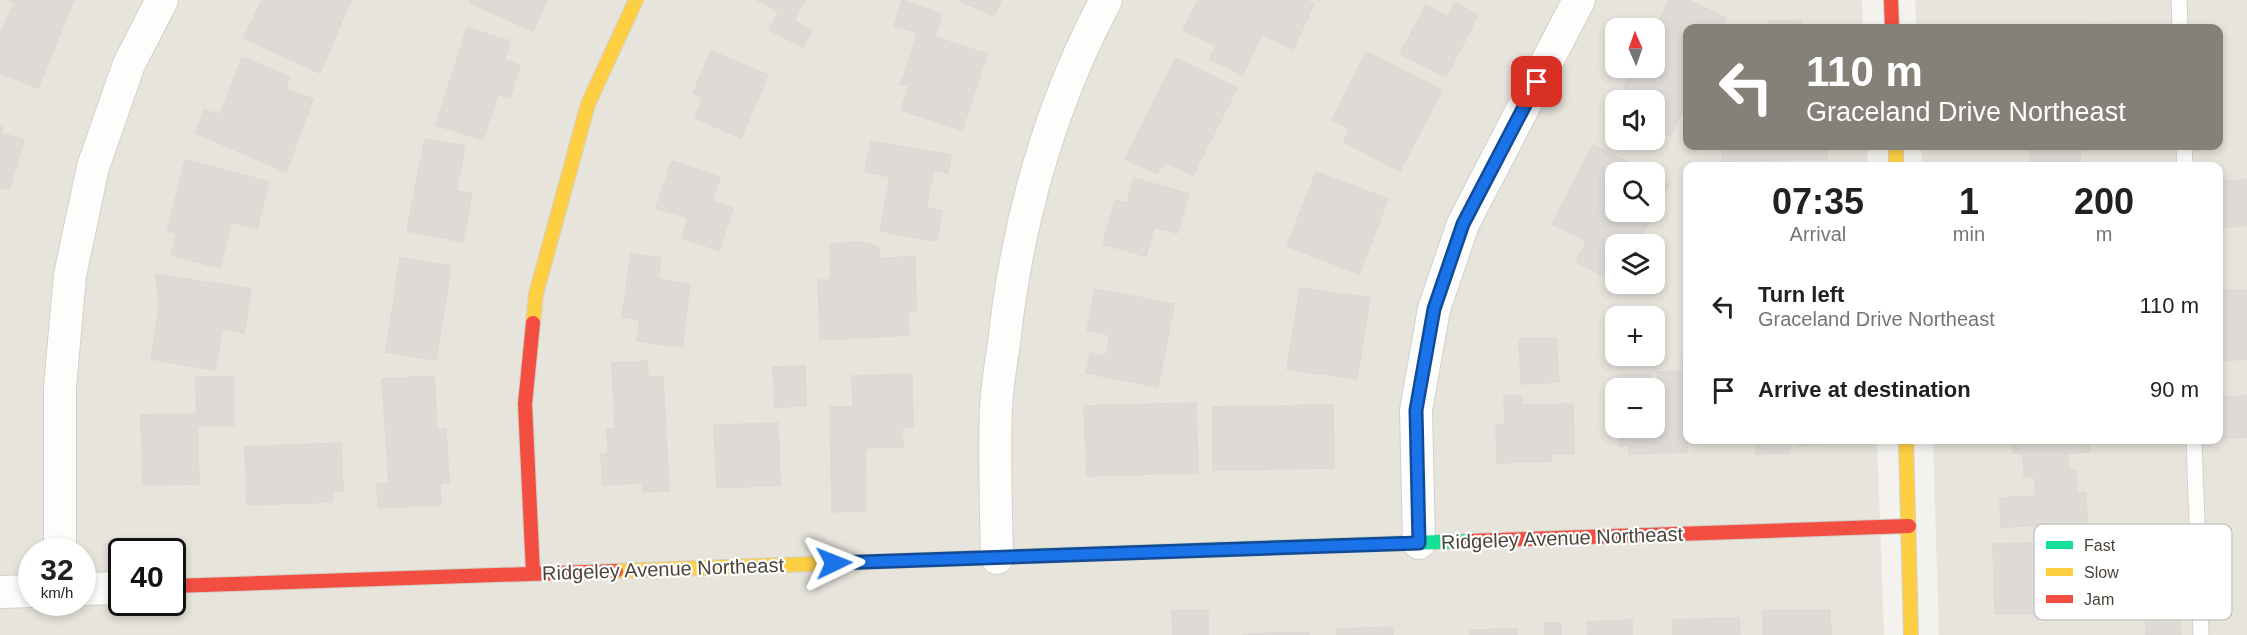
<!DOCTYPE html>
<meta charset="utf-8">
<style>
:root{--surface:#fff;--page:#f2f2f2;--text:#202124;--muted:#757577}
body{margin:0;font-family:Arial,sans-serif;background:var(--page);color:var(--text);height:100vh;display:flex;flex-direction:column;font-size:22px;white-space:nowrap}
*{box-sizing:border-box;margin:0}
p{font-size:20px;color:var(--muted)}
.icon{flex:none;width:33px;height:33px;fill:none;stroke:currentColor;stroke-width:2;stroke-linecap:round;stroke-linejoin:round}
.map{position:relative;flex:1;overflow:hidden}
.side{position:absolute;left:1683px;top:162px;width:540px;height:282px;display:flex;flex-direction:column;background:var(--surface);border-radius:12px;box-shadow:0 3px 9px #0003}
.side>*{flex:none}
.guide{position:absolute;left:1683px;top:24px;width:540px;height:126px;border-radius:12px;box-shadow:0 3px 9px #0003;background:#868178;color:#fff;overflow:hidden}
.needle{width:39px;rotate:358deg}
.tools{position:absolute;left:1605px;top:18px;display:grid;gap:12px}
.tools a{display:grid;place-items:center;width:60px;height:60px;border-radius:12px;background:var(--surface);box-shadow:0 3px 9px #0003;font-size:30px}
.speed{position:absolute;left:18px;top:538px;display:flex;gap:12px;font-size:30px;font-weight:700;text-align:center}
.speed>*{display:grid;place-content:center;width:78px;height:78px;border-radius:50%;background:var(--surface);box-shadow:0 3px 9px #0003;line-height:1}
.speed small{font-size:15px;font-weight:400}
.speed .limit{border:3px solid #111;border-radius:9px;background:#fff;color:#111}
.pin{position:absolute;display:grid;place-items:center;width:51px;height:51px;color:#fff;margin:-26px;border-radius:12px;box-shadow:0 3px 9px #0006}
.me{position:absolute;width:66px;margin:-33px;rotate:88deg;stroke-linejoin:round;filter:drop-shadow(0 0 4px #0008)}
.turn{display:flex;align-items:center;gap:21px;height:126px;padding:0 24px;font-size:27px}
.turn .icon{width:78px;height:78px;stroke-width:2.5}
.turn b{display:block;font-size:42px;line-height:51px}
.eta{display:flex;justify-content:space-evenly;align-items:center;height:102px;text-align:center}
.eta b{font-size:36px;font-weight:800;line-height:42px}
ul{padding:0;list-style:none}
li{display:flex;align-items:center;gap:18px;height:84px;padding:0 24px}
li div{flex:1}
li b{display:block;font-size:22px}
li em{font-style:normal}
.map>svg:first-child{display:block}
.residential{fill:#e7e4dc;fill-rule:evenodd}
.building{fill:#dedbd6;stroke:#dcd9d4;stroke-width:1.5}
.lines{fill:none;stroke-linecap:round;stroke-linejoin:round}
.lane-casing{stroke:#d2d0cb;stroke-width:17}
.street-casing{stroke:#d2d0cb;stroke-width:34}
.fast-casing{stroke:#d3cfc5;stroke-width:16}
.slow-casing{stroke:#d3cfc5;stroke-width:16}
.jam-casing{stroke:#d3cfc5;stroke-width:16}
.lane{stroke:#fdfdfc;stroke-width:15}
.street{stroke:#fdfdfc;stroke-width:32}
.fast{stroke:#16e098;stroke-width:14}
.slow{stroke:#ffcf43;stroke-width:14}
.jam{stroke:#f24e42;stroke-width:14}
.route-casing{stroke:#114b97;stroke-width:15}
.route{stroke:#1a73e8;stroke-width:10}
.labels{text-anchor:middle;stroke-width:4.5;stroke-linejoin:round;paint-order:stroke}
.street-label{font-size:20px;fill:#4b4439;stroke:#fff}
.key{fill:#fff;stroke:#c9c7c4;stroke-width:1.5}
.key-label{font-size:16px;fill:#4b4439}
</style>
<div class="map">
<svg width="2247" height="635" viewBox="0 0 2247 635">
<rect width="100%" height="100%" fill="#f4f2ee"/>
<path class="residential" d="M0 0H1862L1863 28H1688V146H1867L1868 166H1688V440H1877L1884 635H0ZM1616 28H1654V68H1616ZM1616 100H1654V140H1616ZM1616 172H1654V212H1616ZM1616 244H1654V284H1616ZM1616 316H1654V356H1616ZM1616 388H1654V428H1616ZM32 552H82V603H32ZM122 552H172V603H122Z
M1915 0H2247V635H1939L1933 440H2218V166H1922L1921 146H2218V28H1916Z"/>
<path class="building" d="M8 0H74L38 88 0 73V36L14 2Z
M262 0H351L320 73 244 38Z
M471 0H547L533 31 470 3Z
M757 0H805L794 21 812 31 803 47 769 30 779 11Z
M902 0 942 14 934 37 894 26Z
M959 0H1001L994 16Z
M1198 0H1306L1314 4 1293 49 1262 34 1243 75 1210 59 1216 46 1183 30Z
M1669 0H1688L1726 18 1721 28H1688V100L1670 136 1654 129V100H1618L1633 68 1650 75 1654 68V31Z
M1455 3 1478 15 1446 77 1400 54 1426 5 1447 17Z
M1802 20V28H1769L1768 21Z
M2109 24V28H1999Z
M467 28 510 41 504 60 520 65 510 98 498 94 483 140 436 125Z
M918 32 987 54 962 130 901 110 909 86 901 84Z
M711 51 768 75 741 138 695 118 703 97 693 93Z
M1366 52 1442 90 1400 171 1344 142 1350 129 1332 120Z
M242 57 290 77 285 89 313 99 286 172 196 133 204 110 220 115Z
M1176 58 1237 88 1193 175 1166 162 1156 173 1125 159Z
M1616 105V122L1609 119Z
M0 126 3 127 1 133 24 140 9 190 0 187Z
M425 139 465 146 456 191 472 194 463 242 407 231Z
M871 141 951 155 948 173 934 170 926 208 942 211 936 241 880 231 890 177 865 172Z
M1593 145 1647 172H1616V212H1654V176L1669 184 1638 243 1641 244H1616V282L1576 262 1587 241 1552 224Z
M1722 146H1827V159L1723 161Z
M2030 146H2080L2081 166H2031Z
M185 160 269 182 257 229 232 222 220 268 171 255 177 233 167 231Z
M672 161 720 177 712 201 733 208 719 250 682 238 688 218 656 208Z
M1316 172 1388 199 1359 274 1287 246Z
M1134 178 1189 194 1177 233 1154 227 1146 256 1103 244 1115 200 1127 203Z
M2247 180V226L2218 227V181Z
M861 242 878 247 881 258 915 257 916 310 908 311 909 335 820 340 818 280H831L830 244Z
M631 254 661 258 658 279 690 284 682 347 637 341 640 320 622 317Z
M400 258 451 266 436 360 386 352Z
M156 274 251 289 244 333 222 329 215 370 151 359 159 307Z
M1619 284H1636L1633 290Z
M1300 288 1370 298 1357 379 1287 369Z
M1095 289 1174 304 1158 387 1086 373 1090 353 1106 356 1110 335 1087 330Z
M2246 290 2247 359 2218 361V291Z
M1556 338 1559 382 1521 384 1519 339Z
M1682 356H1688L1687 452 1629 454V445L1620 446V428H1654V394H1658L1657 372H1683Z
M647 361 648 377H663L669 491 643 492 642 483 603 485 601 454H608L607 429 615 428 612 363Z
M805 366 806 406 775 407 773 367Z
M912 374 913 427H902L903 447 865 448 866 511 832 512 830 407H853L852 376Z
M1652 374V388H1618V375Z
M434 376 437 430 446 429 449 482 440 483 441 505 378 508 377 484 389 483 382 379Z
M196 377H234V426H197Z
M1504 396H1522V405L1573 404 1574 454H1552L1551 461 1497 463 1496 425H1505Z
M2247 396V437L2220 438 2218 397Z
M1196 403 1198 473 1087 476 1084 406Z
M1333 405 1334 468 1213 470V407Z
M197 414 199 484 143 485 141 415Z
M778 423 780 485 717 488 714 425Z
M1756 440H1790V453L1756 454Z
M1797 440H1827V444L1797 445Z
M2012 440H2089L2090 452 2068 453 2069 470H2076L2077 493H2086L2087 524 2001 527 2000 498 2035 496V477H2024L2023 453H2013Z
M341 443 343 491 332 492V502L247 505 245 447Z
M2171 529 2172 565 2131 567 2132 587 2103 588V611L1995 614 1993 544 2096 541V531Z
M1208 610V635H1173L1172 611Z
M1830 610 1831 635H1763V611Z
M1739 618 1740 635H1673L1672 620Z
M1632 620V635H1588L1587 622Z
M2180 620 2181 635H2146V621Z
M1544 623H1561V635H1545Z
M1393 627V635H1337V629Z
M1517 629V635H1470V630Z
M1309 632V635H1244V634Z"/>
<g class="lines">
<defs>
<path id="lane" d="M2179 0 2180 28
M2184 146 2185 166
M2194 440 2201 635"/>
<path id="street" d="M1419 543 1416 410 1434 309 1463 224 1579 0
M60 552V387L70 275 93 167 129 64 162 0
M997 558C996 508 994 457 996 407 997 386 1001 364 1004 343 1017 223 1049 107 1106 0
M82 589 122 588
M0 592 32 591"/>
<path id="fast" d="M1001 557 1469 541"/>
<path id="slow" d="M1896 146V166
M533 323 536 294 588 104 636 0
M1906 440 1911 635
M616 571 1001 557"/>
<path id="jam" d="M1891 0 1892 28
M1469 541 1909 526
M533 573 525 404 533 323
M172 586 616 571"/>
</defs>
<use href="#lane" class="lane-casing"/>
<use href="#street" class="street-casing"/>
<use href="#fast" class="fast-casing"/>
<use href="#slow" class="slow-casing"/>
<use href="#jam" class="jam-casing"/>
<use href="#lane" class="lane"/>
<use href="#street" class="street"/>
<use href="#fast" class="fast"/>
<use href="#slow" class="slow"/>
<use href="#jam" class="jam"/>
</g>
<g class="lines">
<defs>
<path id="route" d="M834 563 1419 543 1416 410 1434 309 1463 224 1537 82"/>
</defs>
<use href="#route" class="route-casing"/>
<use href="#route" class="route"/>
</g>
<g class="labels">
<g class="street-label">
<text transform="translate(1562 538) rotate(-2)" y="7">Ridgeley Avenue Northeast</text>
<text transform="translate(663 569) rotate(-2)" y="7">Ridgeley Avenue Northeast</text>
</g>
</g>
<rect x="2034" y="524" width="198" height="96" rx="9" class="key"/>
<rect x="2046" y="541" width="27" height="8" fill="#16e098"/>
<rect x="2046" y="568" width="27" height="8" fill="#ffcf43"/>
<rect x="2046" y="595" width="27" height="8" fill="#f24e42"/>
<g class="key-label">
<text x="2084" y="551">Fast</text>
<text x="2084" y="578">Slow</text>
<text x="2084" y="605">Jam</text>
</g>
</svg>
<div class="tools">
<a><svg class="needle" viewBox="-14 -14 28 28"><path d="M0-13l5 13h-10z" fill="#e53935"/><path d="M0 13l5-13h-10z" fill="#757577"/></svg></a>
<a><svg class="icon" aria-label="sound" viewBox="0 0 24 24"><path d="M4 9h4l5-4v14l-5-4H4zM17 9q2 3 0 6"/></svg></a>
<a><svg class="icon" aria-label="search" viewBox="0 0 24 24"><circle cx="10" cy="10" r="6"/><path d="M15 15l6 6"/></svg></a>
<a><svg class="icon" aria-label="layers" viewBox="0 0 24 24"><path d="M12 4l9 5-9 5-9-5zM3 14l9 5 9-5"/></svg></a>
<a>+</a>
<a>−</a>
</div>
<div class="speed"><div>32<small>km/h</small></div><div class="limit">40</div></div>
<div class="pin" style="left:1537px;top:82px;background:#d93025"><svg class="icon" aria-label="arrive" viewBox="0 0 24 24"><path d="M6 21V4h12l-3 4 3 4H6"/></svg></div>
<svg class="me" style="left:834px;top:563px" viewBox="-20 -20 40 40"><path d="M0-17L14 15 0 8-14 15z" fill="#1a73e8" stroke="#fff" stroke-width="4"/></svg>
<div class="guide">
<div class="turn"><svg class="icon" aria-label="left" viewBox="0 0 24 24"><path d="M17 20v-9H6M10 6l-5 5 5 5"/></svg><div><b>110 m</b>Graceland Drive Northeast</div></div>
</div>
<section class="side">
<div class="eta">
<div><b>07:35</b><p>Arrival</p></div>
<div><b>1</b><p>min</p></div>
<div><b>200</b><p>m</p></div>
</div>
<ul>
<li><svg class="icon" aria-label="left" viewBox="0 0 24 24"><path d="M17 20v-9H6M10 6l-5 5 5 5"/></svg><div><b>Turn left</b><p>Graceland Drive Northeast</p></div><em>110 m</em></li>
<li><svg class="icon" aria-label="arrive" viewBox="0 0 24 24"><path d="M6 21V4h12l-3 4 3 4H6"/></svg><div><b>Arrive at destination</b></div><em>90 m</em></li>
</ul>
</section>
</div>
